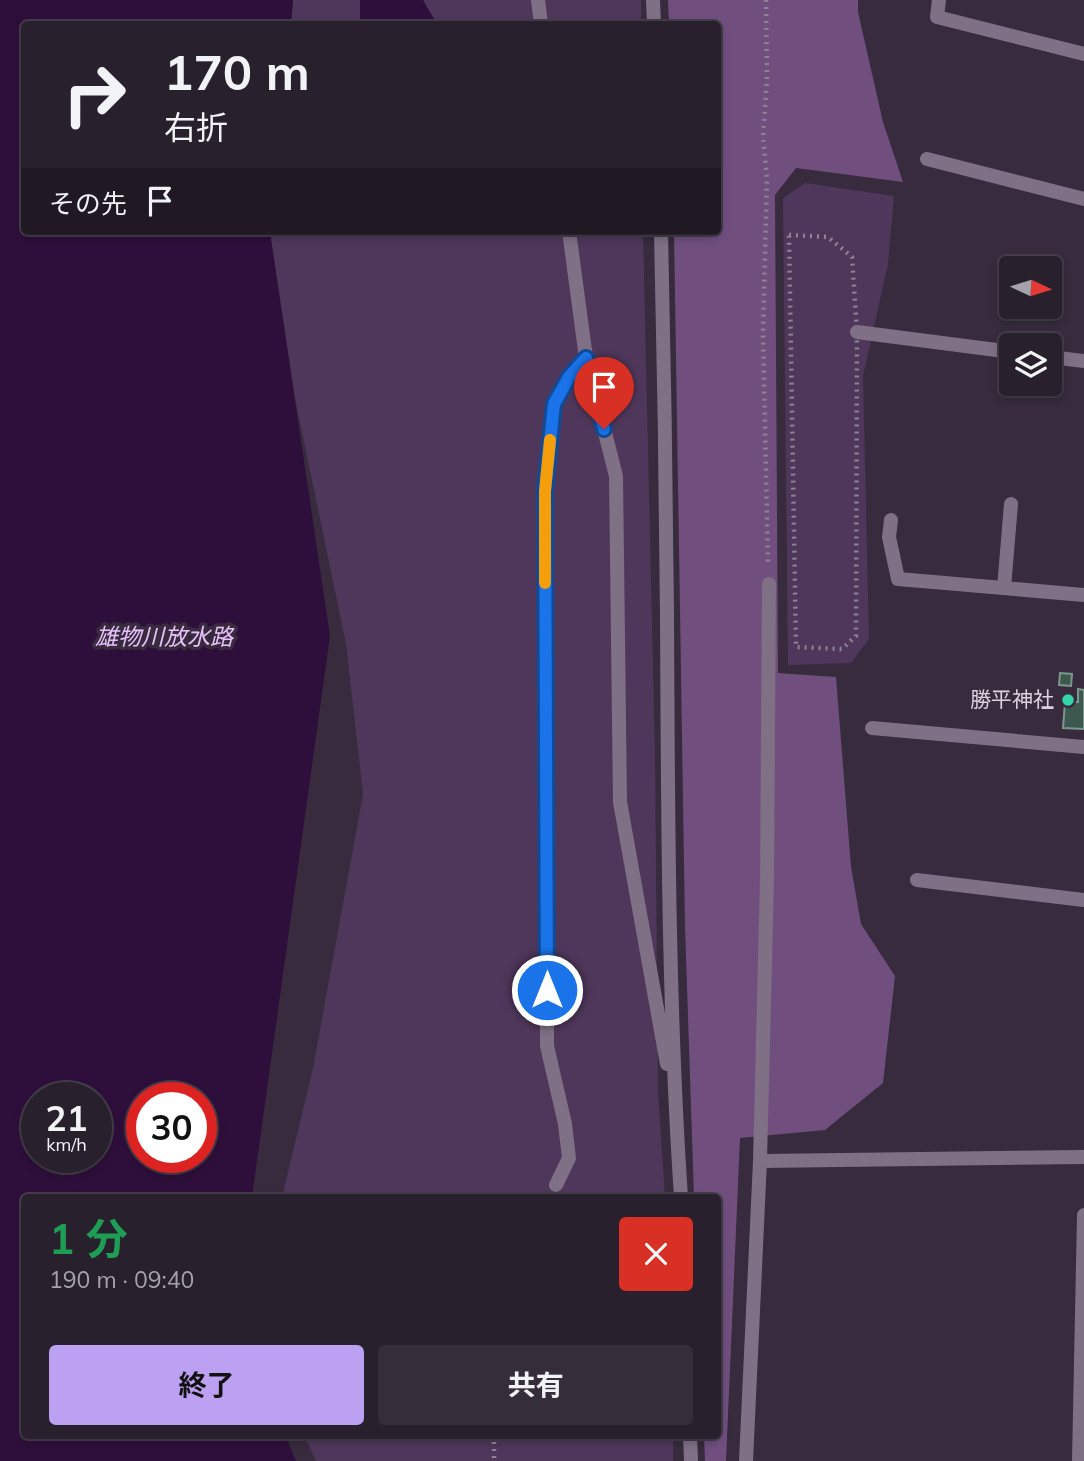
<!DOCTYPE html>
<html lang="ja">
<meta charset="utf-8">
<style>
:root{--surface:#29202e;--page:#352d3a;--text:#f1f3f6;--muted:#a5a3aa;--line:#453e4a;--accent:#bca0f2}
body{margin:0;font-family:Mulish,"Noto Sans JP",sans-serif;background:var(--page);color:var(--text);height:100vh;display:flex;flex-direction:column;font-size:26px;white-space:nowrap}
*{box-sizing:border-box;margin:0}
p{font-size:23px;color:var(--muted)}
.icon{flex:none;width:38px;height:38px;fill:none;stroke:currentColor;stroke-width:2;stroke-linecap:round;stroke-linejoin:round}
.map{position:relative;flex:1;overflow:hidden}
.panel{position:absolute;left:21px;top:1194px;width:700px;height:245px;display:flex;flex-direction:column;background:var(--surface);border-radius:7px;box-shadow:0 4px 10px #0003,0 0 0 2px var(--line)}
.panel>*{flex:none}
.top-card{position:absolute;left:21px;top:21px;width:700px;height:214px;border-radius:7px;box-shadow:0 4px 10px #0003,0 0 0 2px var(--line);background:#29202e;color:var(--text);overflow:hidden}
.needle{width:46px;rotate:94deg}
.fabs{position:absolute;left:999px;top:256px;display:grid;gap:14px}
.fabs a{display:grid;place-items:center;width:63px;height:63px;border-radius:7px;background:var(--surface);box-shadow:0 4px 10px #0003,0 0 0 2px var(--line);font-size:35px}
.speed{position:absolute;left:21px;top:1082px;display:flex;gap:14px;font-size:35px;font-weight:700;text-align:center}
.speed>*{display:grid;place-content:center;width:91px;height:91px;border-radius:50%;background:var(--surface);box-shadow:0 4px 10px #0003,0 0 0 2px var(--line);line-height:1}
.speed small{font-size:18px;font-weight:400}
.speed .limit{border:10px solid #d22;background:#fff;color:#111}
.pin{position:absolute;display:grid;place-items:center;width:60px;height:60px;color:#fff;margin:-72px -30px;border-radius:50% 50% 50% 0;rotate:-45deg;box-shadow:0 0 7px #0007}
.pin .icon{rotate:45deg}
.me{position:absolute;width:77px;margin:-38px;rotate:0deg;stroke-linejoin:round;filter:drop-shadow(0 0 5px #0008)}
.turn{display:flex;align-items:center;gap:24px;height:147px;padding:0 28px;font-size:32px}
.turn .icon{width:91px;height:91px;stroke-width:2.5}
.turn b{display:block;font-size:49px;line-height:60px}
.then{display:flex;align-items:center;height:66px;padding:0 28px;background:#0003;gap:14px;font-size:26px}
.round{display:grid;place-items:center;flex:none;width:74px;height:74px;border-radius:7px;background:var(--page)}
.overview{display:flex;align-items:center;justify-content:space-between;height:119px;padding:0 28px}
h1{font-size:42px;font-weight:700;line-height:52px;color:#1e9e55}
.action{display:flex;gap:14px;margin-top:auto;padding:14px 28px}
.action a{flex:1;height:80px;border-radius:7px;background:var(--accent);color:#111;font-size:28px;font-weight:700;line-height:80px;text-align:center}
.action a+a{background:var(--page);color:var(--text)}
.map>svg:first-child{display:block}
.green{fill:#4f375b}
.forest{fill:#704f7f}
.water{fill:#2e0f3b;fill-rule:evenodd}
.building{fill:#3d584e;stroke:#7b978c;stroke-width:2}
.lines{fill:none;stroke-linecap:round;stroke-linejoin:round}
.path{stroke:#8d8392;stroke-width:4.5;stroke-dasharray:2 5;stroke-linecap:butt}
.street{stroke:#7f7086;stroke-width:14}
.route-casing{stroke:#114b97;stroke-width:18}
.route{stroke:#1a73e8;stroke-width:12}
.slow{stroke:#f59e0b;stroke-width:12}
.poi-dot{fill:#32d4a8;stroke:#372b3d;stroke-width:2.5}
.labels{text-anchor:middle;stroke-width:7;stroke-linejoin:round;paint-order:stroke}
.poi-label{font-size:21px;fill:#d9d1dd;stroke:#372b3d;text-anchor:end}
.water-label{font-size:23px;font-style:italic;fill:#e8c0fc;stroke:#372b3d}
</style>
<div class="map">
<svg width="1084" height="1461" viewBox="0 0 1084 1461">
<rect width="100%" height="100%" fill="#372b3d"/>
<path class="green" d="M293 0H360V24H291Z
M423 0H641V24H437Z
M805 183 894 196 888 264 863 376 869 639 851 663 788 665 783 198Z
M272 231H643L655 756 658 1091 665 1197H282L313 1068 363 794 346 644 295 398 271 239Z
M304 1435H673V1461H316Z"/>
<path class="forest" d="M668 0H858V12L883 122 903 182 796 168 775 195 778 673 836 677 851 867 861 924 895 976 883 1083 825 1130 740 1138 726 1461H705L704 1435H718V1197H694L685 926 674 231H718V24H669Z"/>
<path class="water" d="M0 0H293L291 24H24V231H272L271 239 330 636 252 1197H24V1435H285L296 1461H0ZM37 1097H96V1157H37ZM142 1097H201V1157H142Z
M360 0H423L437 24H360Z"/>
<path class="building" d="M1060 673 1072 674 1071 686 1059 685Z
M1078 689 1084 690V729L1063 728 1065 702H1078Z"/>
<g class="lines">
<path class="path" d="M766 0 767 79 763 137 767 179 763 332 768 566
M789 235 828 237 852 257 857 332 856 636 842 649 796 647Z
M494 1435V1461"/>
<path class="street" d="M538 0 541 24
M653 0 654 24
M939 0 937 17 1084 54
M927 159 1084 199
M569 231 586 358 616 476 620 802 667 1064
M661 231C664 359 666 488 667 616 668 810 668 1004 681 1197
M857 332 1012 352
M1050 357 1084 361
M891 520 889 537 898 579 1084 595
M1004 588 1011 504
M872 728 1084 747
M917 880 1084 900
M760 1161 1084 1157
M556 1185 569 1158 565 1124 547 1046 545 491 554 404 569 377 586 358
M690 1435 691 1461
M746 1461 760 1161 767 880 769 584
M1079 1461 1084 1215"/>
</g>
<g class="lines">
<defs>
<path id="route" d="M547 990 545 491 554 404 569 377 586 358 604 429"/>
</defs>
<use href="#route" class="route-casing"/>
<use href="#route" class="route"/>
<path class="slow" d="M545 583V491L550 440"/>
</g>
<circle class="poi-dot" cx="1068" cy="700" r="7"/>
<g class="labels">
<g class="poi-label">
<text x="1054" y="707">勝平神社</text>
</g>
<g class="water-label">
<text x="164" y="645">雄物川放水路</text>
</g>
</g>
</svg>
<div class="fabs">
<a><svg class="needle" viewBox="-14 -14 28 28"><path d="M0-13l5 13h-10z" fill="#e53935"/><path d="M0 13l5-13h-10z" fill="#a5a3aa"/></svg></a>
<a><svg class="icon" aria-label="layers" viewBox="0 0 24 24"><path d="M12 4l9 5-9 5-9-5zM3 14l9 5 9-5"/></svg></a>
</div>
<div class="speed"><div>21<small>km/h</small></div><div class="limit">30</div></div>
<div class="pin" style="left:604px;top:429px;background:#d93025"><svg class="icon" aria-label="arrive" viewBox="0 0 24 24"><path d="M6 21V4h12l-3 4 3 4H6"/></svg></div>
<svg class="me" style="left:547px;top:990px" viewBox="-20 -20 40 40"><circle r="17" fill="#1a73e8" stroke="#fff" stroke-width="3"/><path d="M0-11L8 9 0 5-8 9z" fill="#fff"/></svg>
<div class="top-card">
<div class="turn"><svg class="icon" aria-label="right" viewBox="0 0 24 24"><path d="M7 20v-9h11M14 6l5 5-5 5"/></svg><div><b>170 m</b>右折</div></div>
<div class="then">その先<svg class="icon" aria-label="arrive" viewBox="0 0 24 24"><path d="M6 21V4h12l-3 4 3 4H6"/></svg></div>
</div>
<section class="panel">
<div class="overview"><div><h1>1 分</h1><p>190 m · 09:40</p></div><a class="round" style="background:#d93025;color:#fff"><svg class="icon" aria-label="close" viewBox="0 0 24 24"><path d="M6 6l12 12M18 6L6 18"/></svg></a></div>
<div class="action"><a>終了</a><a>共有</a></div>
</section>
</div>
